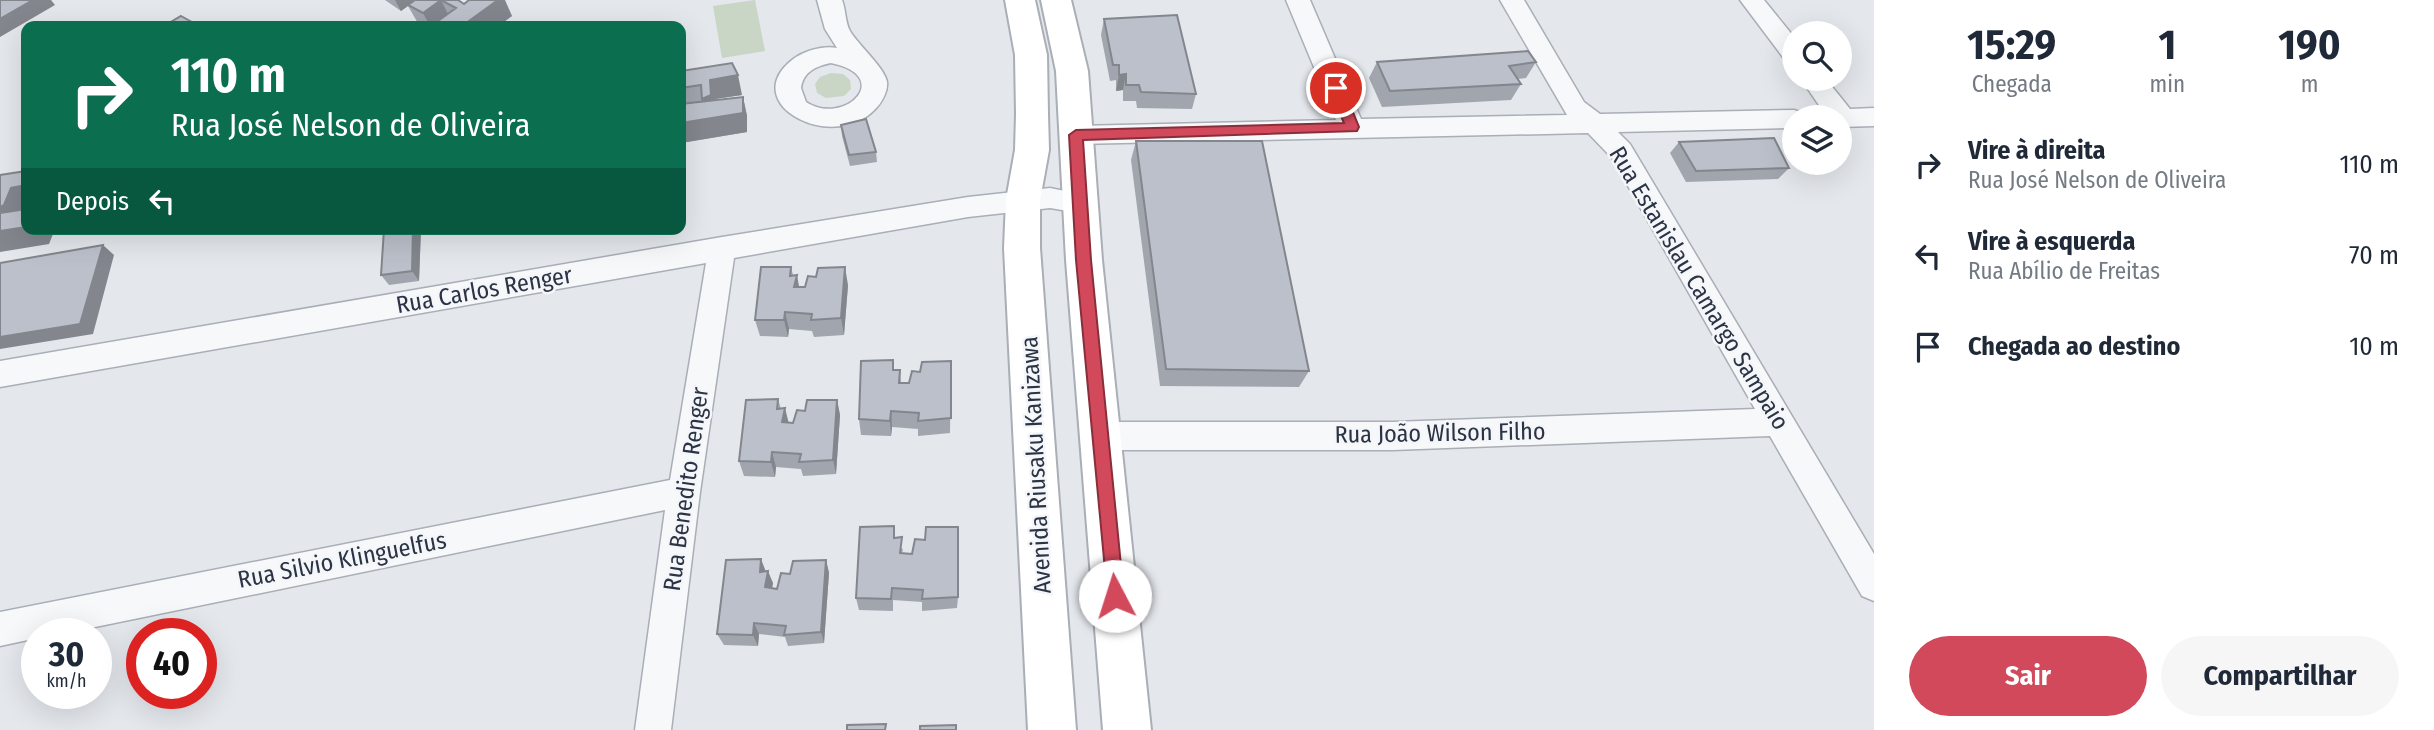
<!DOCTYPE html>
<html lang="pt">
<meta charset="utf-8">
<style>
:root{--surface:#fff;--page:#f6f6f7;--text:#1f2937;--muted:#747a83;--accent:#d1495b}
body{margin:0;font-family:"Fira Sans Condensed",sans-serif;background:var(--page);color:var(--text);height:100vh;display:flex;flex-direction:column;font-size:26px;white-space:nowrap}
*{box-sizing:border-box;margin:0}
p{font-size:23px;color:var(--muted)}
.icon{flex:none;width:38px;height:38px;fill:none;stroke:currentColor;stroke-width:2;stroke-linecap:round;stroke-linejoin:round}
.map{position:relative;flex:1;overflow:hidden}
.drawer{display:flex;flex-direction:column;background:var(--surface);width:560px}
.drawer>*{flex:none}
.top-card{position:absolute;left:21px;top:21px;width:665px;height:214px;border-radius:14px;box-shadow:0 7px 28px #0002;background:#0b6e4f;color:#fff;overflow:hidden}
.fabs{position:absolute;left:1782px;top:21px;display:grid;gap:14px}
.fabs a{display:grid;place-items:center;width:70px;height:70px;border-radius:50%;background:var(--surface);box-shadow:0 7px 28px #0002;font-size:35px}
.speed{position:absolute;left:21px;top:618px;display:flex;gap:14px;font-size:35px;font-weight:700;text-align:center}
.speed>*{display:grid;place-content:center;width:91px;height:91px;border-radius:50%;background:var(--surface);box-shadow:0 7px 28px #0002;line-height:1}
.speed small{font-size:18px;font-weight:400}
.speed .limit{border:10px solid #d22;background:#fff;color:#111}
.pin{position:absolute;display:grid;place-items:center;width:60px;height:60px;color:#fff;margin:-30px;border:4px solid #fff;border-radius:50%;box-shadow:0 2px 7px #0007}
.me{position:absolute;width:77px;margin:-38px;rotate:355deg;stroke-linejoin:round;filter:drop-shadow(0 0 5px #0008)}
.turn{display:flex;align-items:center;gap:24px;height:147px;padding:0 35px;font-size:32px}
.turn .icon{width:91px;height:91px;stroke-width:2.5}
.turn b{display:block;font-size:49px;line-height:60px}
.then{display:flex;align-items:center;height:66px;padding:0 35px;background:#0003;gap:14px;font-size:26px}
.eta{display:flex;justify-content:space-evenly;align-items:center;height:119px;text-align:center}
.eta b{font-size:42px;font-weight:700;line-height:49px}
.primary-button{display:flex;gap:14px;margin-top:auto;padding:14px 35px}
.primary-button a{flex:1;height:80px;border-radius:42px;background:var(--accent);color:#fff;font-size:28px;font-weight:700;line-height:80px;text-align:center}
.primary-button a+a{background:var(--page);color:var(--text)}
ul{padding:0;list-style:none}
li{display:flex;align-items:center;gap:21px;height:91px;padding:0 35px}
li div{flex:1}
li b{display:block;font-size:26px}
li em{font-style:normal}
main{display:flex;flex:1;min-height:0}
.map>svg:first-child{display:block}
.green{fill:#c9d6c5}
.lines{fill:none;stroke-linecap:round;stroke-linejoin:round}
.street-casing{stroke:#a9aeb7;stroke-width:3}
.secondary-casing{stroke:#a9aeb7;stroke-width:4}
.street{fill:#f7f8fa;fill-rule:evenodd}
.secondary{fill:#fff;fill-rule:evenodd}
.wall{fill:#a1a5ae}
.shaded-wall{fill:#83868d}
.building{fill:#bbc0ca;stroke:#83868d;stroke-width:2}
.route{fill:#d1495b;stroke:#882f3b;stroke-width:2}
.labels{text-anchor:middle;stroke-width:5;stroke-linejoin:round;paint-order:stroke}
.street-label{font-size:24px;fill:#2b3445;stroke:#f4f6f9}
</style>
<main>
<div class="map">
<svg width="1874" height="730" viewBox="0 0 1874 730">
<rect width="100%" height="100%" fill="#e4e7ec"/>
<path class="green" d="M755 0 765 51 722 58 713 6Z
M831 73 843 74 850 80 851 89 844 96 826 98 817 93 815 84 820 77Z"/>
<g class="lines">
<defs>
<path id="street" d="M817 0H842C846 10 845 22 850 31 859 46 885 68 887 82 888 90 883 100 878 106 837 156 736 105 792 60 803 51 824 45 837 48L825 29ZM831 63C895 76 845 127 806 102L801 88C803 72 816 66 831 63Z
M1286 0H1310L1361 119 1567 115 1500 0H1524L1584 102 1600 114 1794 110 1803 113 1806 117H1794V128L1618 132 1630 144 1874 554V601L1862 596 1770 436 1393 450H1100L1089 446 1084 436 1089 426 1100 422H1393L1755 409 1612 158 1588 133 1076 144 1067 142 1063 135 1067 128 1076 126 1336 120Z
M1740 0H1764L1794 37V62L1785 60Z
M1801 79H1826L1850 109 1874 108V126L1839 127V117H1827Z
M1050 188 1089 196 1093 203 1089 210 1080 213 1050 208 968 217 734 258 700 492 671 730H635L665 510 61 634H37V638L0 646V612L670 480 706 263 0 387V361L722 237 968 197Z"/>
<path id="secondary" d="M1005 0H1035L1047 55 1048 114 1049 150 1040 200V248L1076 730H1028L1004 248 1006 200 1015 150 1016 114 1015 55Z
M1041 0H1071L1088 71 1102 260 1151 730H1103L1066 260 1056 71Z"/>
</defs>
<use href="#street" class="street-casing"/>
<use href="#secondary" class="secondary-casing"/>
<use href="#street" class="street"/>
<use href="#secondary" class="secondary"/>
</g>
<path class="wall" d="M385 0H441L512 16 498 26H422L419 25 408 6 401 11Z
M1104 19 1196 94 1192 109 1137 108 1136 101H1123V90L1116 91V80L1110 81 1101 35Z
M1377 62H1536L1526 78 1518 79 1521 84 1511 100 1382 107 1369 78Z
M681 71 742 95 715 99V100L743 97 747 116V132L681 143Z
M841 125 876 152 877 162 850 166 842 136Z
M1136 141 1309 371 1299 387 1160 386 1131 160Z
M1679 142 1789 168 1778 179 1686 182 1670 153Z
M384 229H421L419 281 389 285 381 275Z
M791 267 793 275 799 287 848 285 844 335 814 337 812 331 789 329 788 337 760 336 755 320Z
M893 360 894 370H900L901 383H909L920 372 951 361 950 433 918 436V429L892 427 891 436 861 435 859 419Z
M778 399 781 409 788 423H793L805 411 837 400 840 415 836 474 803 476 801 469 776 467 775 477 744 476 739 461Z
M894 526 895 538 903 550 902 553 958 597 957 608 922 611V602L893 600V611L859 610 856 598Z
M826 560 829 573 824 643 788 646 785 637 759 634 758 646 724 645 717 634 766 571 773 583 772 588 777 589 790 574Z"/>
<path class="shaded-wall" d="M33 0H51L55 5 0 37V19Z
M395 0H416L401 11Z
M441 0 451 20 438 21 440 26H430L423 13Z
M498 0H505L512 16 498 26H462Z
M1126 74 1123 90 1116 91 1119 75Z
M738 75 742 95 715 99 716 114 707 118 702 99 710 80Z
M743 97 747 116V132L681 143V123Z
M26 185V220L0 218V207L11 188Z
M26 227V229H55L49 244 0 252V231Z
M133 229H160L137 233Z
M413 229H421L419 281 412 271Z
M103 245 114 255 93 334 0 349V337Z
M845 267 848 285 844 335 841 318Z
M797 275 800 292 794 287Z
M785 312 789 329 788 337 784 320Z
M837 400 840 415 836 474 833 460Z
M785 408 789 424 782 422Z
M891 411 892 427 891 436 890 421Z
M772 452 776 467 775 477 771 462Z
M761 559 766 572H760Z
M826 560 829 573 824 643 821 632Z
M768 571 773 583 770 599 765 587Z
M754 623 759 634 758 646 753 635Z"/>
<path class="building" d="M0 0H33L0 19Z
M415 0H441L423 13 408 5Z
M441 0H458L464 4 469 0H498L462 26H447L438 21 456 8Z
M1177 15 1196 94 1141 92 1139 85H1126V74L1119 75V65H1113L1104 19Z
M181 16 199 26H164Z
M1528 51 1536 62 1509 66 1521 84 1390 91 1377 62Z
M732 63 738 75 710 80 711 95 702 99 701 85 681 88V71Z
M743 97V113L681 123V104Z
M866 119 876 152 849 155 841 125Z
M1774 138 1789 168 1696 171 1679 142Z
M1136 141H1262L1309 371 1166 369Z
M26 171V185L11 188 4 205 0 207V175Z
M26 209V227L0 231V213Z
M384 229H413L412 271 381 275Z
M103 245 80 324 0 337V263Z
M761 267H791L790 276 797 275 794 287H805L808 276 816 277 818 268 845 267 841 318 811 320 812 314 785 312 784 320H755Z
M893 360V370H900L899 383H909L912 371 920 372 922 362 951 361V418L918 421 919 413 891 411 890 421 859 419 861 361Z
M778 399 777 409 785 408 782 422 793 423 797 410 805 411 807 400H837L833 460 799 462 801 454 772 452 771 462 739 461 746 400Z
M894 526V538L902 537 900 553 912 554 915 539 925 540 926 527H958V597L922 599 923 590 892 588 891 599 856 598 860 527Z
M761 559 760 572 768 571 765 587 777 589 781 573 790 574 793 561 826 560 821 632 784 635 786 626 754 623 753 635 717 634 726 560Z
M886 724 885 730H847V725Z
M956 725V730H920V726Z"/>
<path class="route" d="M1336 83 1343 88 1359 127 1357 131 1083 140 1091 260 1124 596 1121 602 1115 605 1108 602 1076 260 1069 135 1076 130 1344 123 1329 88Z"/>
<g class="labels">
<g class="street-label">
<text transform="translate(1699 288) rotate(59)" y="8">Rua Estanislau Camargo Sampaio</text>
<text transform="translate(484 290) rotate(-10)" y="8">Rua Carlos Renger</text>
<text transform="translate(1440 433) rotate(-1)" y="8">Rua João Wilson Filho</text>
<text transform="translate(1036 465) rotate(-93)" y="8">Avenida Riusaku Kanizawa</text>
<text transform="translate(686 489) rotate(-82)" y="8">Rua Benedito Renger</text>
<text transform="translate(342 560) rotate(-11)" y="8">Rua Silvio Klinguelfus</text>
</g>
</g>
</svg>
<div class="fabs">
<a><svg class="icon" aria-label="search" viewBox="0 0 24 24"><circle cx="10" cy="10" r="6"/><path d="M15 15l6 6"/></svg></a>
<a><svg class="icon" aria-label="layers" viewBox="0 0 24 24"><path d="M12 4l9 5-9 5-9-5zM3 14l9 5 9-5"/></svg></a>
</div>
<div class="speed"><div>30<small>km/h</small></div><div class="limit">40</div></div>
<div class="pin" style="left:1336px;top:88px;background:#d93025"><svg class="icon" aria-label="arrive" viewBox="0 0 24 24"><path d="M6 21V4h12l-3 4 3 4H6"/></svg></div>
<svg class="me" style="left:1115px;top:596px" viewBox="-20 -20 40 40"><circle r="19" fill="#fff"/><path d="M0-13L10 11 0 6-10 11z" fill="#d1495b"/></svg>
<div class="top-card">
<div class="turn"><svg class="icon" aria-label="right" viewBox="0 0 24 24"><path d="M7 20v-9h11M14 6l5 5-5 5"/></svg><div><b>110 m</b>Rua José Nelson de Oliveira</div></div>
<div class="then">Depois<svg class="icon" aria-label="left" viewBox="0 0 24 24"><path d="M17 20v-9H6M10 6l-5 5 5 5"/></svg></div>
</div>
</div>
<section class="drawer">
<div class="eta">
<div><b>15:29</b><p>Chegada</p></div>
<div><b>1</b><p>min</p></div>
<div><b>190</b><p>m</p></div>
</div>
<ul>
<li><svg class="icon" aria-label="right" viewBox="0 0 24 24"><path d="M7 20v-9h11M14 6l5 5-5 5"/></svg><div><b>Vire à direita</b><p>Rua José Nelson de Oliveira</p></div><em>110 m</em></li>
<li><svg class="icon" aria-label="left" viewBox="0 0 24 24"><path d="M17 20v-9H6M10 6l-5 5 5 5"/></svg><div><b>Vire à esquerda</b><p>Rua Abílio de Freitas</p></div><em>70 m</em></li>
<li><svg class="icon" aria-label="arrive" viewBox="0 0 24 24"><path d="M6 21V4h12l-3 4 3 4H6"/></svg><div><b>Chegada ao destino</b></div><em>10 m</em></li>
</ul>
<div class="primary-button"><a>Sair</a><a>Compartilhar</a></div>
</section>
</main>
